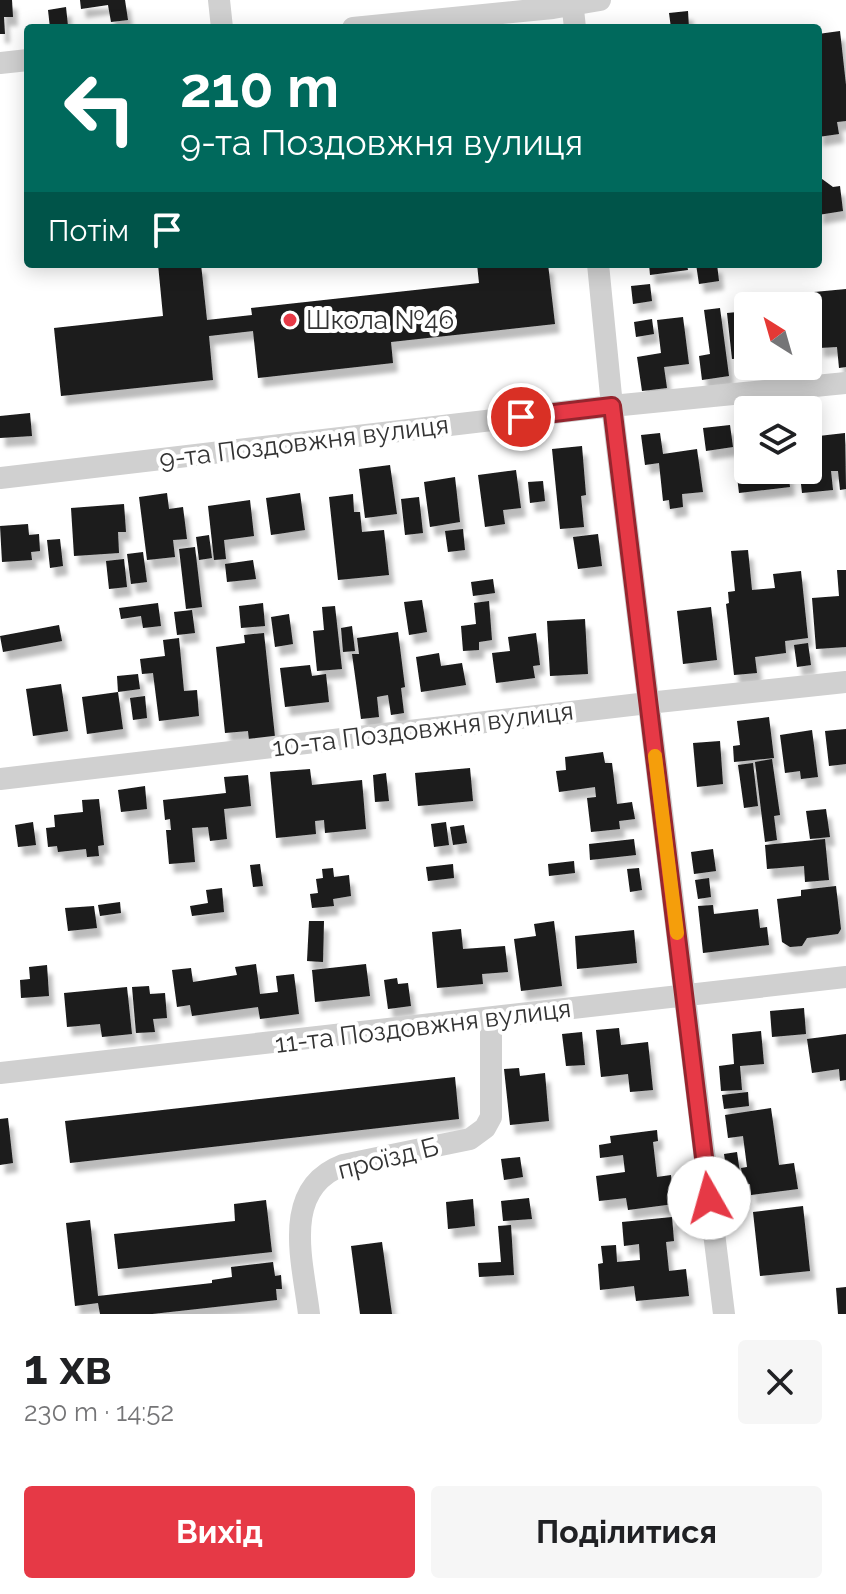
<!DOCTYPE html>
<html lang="uk">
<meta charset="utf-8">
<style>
:root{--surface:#fff;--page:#f6f6f6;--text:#202124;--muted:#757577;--accent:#e63946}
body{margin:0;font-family:Raleway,sans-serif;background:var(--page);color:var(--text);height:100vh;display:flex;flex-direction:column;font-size:30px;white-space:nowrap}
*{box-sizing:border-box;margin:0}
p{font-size:26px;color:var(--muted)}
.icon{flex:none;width:44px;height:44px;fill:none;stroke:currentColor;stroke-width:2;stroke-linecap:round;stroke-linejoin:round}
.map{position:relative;height:1314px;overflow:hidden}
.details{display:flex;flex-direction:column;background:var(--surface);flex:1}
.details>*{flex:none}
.guide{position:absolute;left:24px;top:24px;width:798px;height:244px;border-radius:8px;box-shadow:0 4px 20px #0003;background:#00695c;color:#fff;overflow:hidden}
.needle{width:52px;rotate:323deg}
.fabs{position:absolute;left:734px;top:292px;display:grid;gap:16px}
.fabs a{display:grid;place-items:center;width:88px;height:88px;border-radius:8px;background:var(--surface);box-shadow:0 4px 20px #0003;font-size:40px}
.pin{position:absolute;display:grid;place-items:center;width:68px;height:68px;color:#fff;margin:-34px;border:4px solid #fff;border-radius:50%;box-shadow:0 2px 8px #0007}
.me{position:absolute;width:88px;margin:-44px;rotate:353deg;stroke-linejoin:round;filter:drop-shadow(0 0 6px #0008)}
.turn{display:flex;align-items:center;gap:28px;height:168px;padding:0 24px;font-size:36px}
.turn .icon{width:104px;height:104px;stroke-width:2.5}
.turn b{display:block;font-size:56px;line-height:68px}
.then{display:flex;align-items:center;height:76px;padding:0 24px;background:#0003;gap:16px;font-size:30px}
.round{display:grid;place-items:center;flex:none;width:84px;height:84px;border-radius:8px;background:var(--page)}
.summary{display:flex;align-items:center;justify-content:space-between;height:136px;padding:0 24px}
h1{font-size:48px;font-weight:700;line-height:60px}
.action{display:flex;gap:16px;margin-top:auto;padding:16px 24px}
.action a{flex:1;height:92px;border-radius:8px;background:var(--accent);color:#fff;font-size:32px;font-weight:700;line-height:92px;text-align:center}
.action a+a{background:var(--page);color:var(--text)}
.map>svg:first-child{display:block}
.building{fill:#1a1a1a;filter:url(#shadow)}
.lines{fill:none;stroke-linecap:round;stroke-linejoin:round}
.street{stroke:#d0d0d0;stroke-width:22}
.route-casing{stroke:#96252e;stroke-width:20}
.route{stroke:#e63946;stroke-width:14}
.slow{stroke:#f59e0b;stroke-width:14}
.poi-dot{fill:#e63946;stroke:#fff;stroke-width:3}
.labels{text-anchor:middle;stroke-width:8;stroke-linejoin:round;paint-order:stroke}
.poi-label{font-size:26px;fill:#333;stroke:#fff;text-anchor:start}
.street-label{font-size:26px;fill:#333;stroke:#fff}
</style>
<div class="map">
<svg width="846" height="1314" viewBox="0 0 846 1314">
<defs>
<filter id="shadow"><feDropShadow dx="5" dy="9" stdDeviation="2" flood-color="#0004"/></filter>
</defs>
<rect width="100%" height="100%" fill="#fff"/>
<path class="building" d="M0 0H12L13 17H4L5 34H0Z
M80 0H125L128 20 111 22 108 5 81 9Z
M66 7 68 26 50 28 48 10Z
M688 11 689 28H671L669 13Z
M840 31 846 85V121L837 122 839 134 818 137V34Z
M818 176 833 187 840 186 843 211 818 215Z
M158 264H201L207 320 252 315 251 308 479 283 477 264H548L555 324 391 342 393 363 258 378 253 331 209 336 213 380 61 396 54 328 163 316Z
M649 264H687L688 270 650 275Z
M696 264H717L719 281 699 284Z
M650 284 652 301 633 304 631 286Z
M846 289V367L839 368 837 347 819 348 814 292Z
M720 308 729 376 702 380 699 356 710 354 704 310Z
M748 311V358L732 359 727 313Z
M683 317 689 364 664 367 667 388 642 391 637 357 661 353 657 320Z
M652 319 654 334 636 337 634 322Z
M30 413 32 436 0 438V416Z
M730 425 733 447 706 451 703 428Z
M660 433 663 454 697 449 703 492 682 494 683 507 670 509 669 500 663 501 659 463 645 465 641 435Z
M845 433 846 489 840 490 838 471H831L833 490 802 493 800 475 814 473 810 437Z
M582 446 586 495 581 496 584 527 560 529 552 449Z
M748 450V470H788L790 487 739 493 734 452Z
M390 465 397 514 365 518 359 469Z
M516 470 521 508 503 510 505 524 485 527 478 475Z
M455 477 460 522 430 527 424 482Z
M543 481 545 501 530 503 528 482Z
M167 493 169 509 183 507 187 539 173 540 175 557 147 560 139 497Z
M300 493 305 530 271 535 266 498Z
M353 494 354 512H360L362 532 384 530 389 575 338 580 329 497Z
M419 497 423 533 405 535 401 499Z
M250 500 254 536 224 540 226 559 214 560 208 506Z
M124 504 126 532H118L119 553 74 556 71 508Z
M28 524 29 535 39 534 40 551 31 552 32 560 2 562 0 526Z
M463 529 465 550 448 552 445 531Z
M598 534 602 566 578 569 573 537Z
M209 535 212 558 199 560 196 537Z
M60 539 63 566 50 568 47 540Z
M195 547 202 607 186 609 179 549Z
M748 550 752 590 775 588 773 574 801 571 808 638 785 641 786 653 755 657 757 673 734 675 726 604 729 603 728 592 735 591 731 551Z
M143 552 147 582 131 584 127 554Z
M124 559 127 587 109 589 106 561Z
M253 560 256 579 227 582 225 564Z
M837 570H846V647L816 649 812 598 839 596Z
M493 579 495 593 473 596 471 582Z
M422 600 427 632 409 635 404 602Z
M489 601 492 640 479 642V650L463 651 461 626 476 624 474 603Z
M158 603 161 626 143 628 141 616 121 619 119 608Z
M263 603 265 626 241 628 239 606Z
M335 606 342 669 317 671 313 631 324 630 322 607Z
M711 607 717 660 683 664 677 611Z
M192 610 195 633 177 635 174 612Z
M289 614 293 644 275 647 271 617Z
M585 619 588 674 550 676 547 621Z
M59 625 62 641 3 652 0 636Z
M352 626 355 651 343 652 341 628Z
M398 632 405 687 401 688 404 713 391 715 388 695 382 696 377 697 379 717 361 719 352 654H359L357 638Z
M264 633 275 737 249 740 248 731 225 733 216 647 245 643 244 635Z
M536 633 540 665 533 666 535 678 496 683 492 653 510 651 508 637Z
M179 638 184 691 197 690 199 716 159 721 153 673 142 674 140 659 165 656 163 640Z
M808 643 811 665 797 667 794 645Z
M439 653 441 666 462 663 466 685 421 692 416 657Z
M310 665 312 676 326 674 329 702 285 707 280 668Z
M138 674 140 689 118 692 117 676Z
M61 684 68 731 33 736 26 689Z
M118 692 123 729 87 734 82 697Z
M145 696 147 718 133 720 130 698Z
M769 717 774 758 734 762 733 746 740 745 737 721Z
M846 729V764L829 766 825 731Z
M812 730 818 777 801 779 800 771 785 773 780 735Z
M720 741 723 784 697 787 693 743Z
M603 752 605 763H612L617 804 632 802 635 819 619 821 620 829 591 832 587 798 596 797 595 787 559 792 556 771 566 770 565 757Z
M772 759 780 815 774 816 777 840 765 842 755 762Z
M753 763 758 806 744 808 738 765Z
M470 768 473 801 418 806 415 773Z
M310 769 312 785 362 780 366 829 325 833 324 820 315 821 316 834 276 838 270 772Z
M386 773 389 801 375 802 373 775Z
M248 775 251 806 224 809 227 839 210 841 208 827 192 828 195 862 169 864 166 830H171L170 819 165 820 163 800 226 793 224 777Z
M145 786 147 809 121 812 118 790Z
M99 799 104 845 98 846 99 856 87 857 86 849 58 852 57 846 48 847 46 828 55 827 54 815 83 812 82 800Z
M826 809 830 837 810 839 806 811Z
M33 822 36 845 18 847 15 825Z
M446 822 449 845 434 847 431 824Z
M464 825 467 843 453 845 450 827Z
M634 839 636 855 590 860 589 844Z
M825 839 829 880 805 882 804 866 767 869 765 845Z
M713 849 716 871 694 874 691 852Z
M574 861 575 873 549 876 548 864Z
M260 864 263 886 253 887 250 865Z
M453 864 454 878 428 881 426 867Z
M333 868 334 877 349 875 351 896 333 899 334 906 312 908 310 894 318 893 316 879 323 878 322 869Z
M639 868 642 890 630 892 627 869Z
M709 878 711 897 698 899 695 880Z
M836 886 841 929 838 934 807 938 802 946 790 947 782 942 777 899 801 896V890Z
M222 888 224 912 192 916 190 906 208 903 206 890Z
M120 902 121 913 100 916 98 905Z
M713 905 714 914 758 909 760 928 767 927 769 945 703 953 698 906Z
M94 906 97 928 68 931 65 908Z
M309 921H324L323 962 307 961Z
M554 921 562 986 521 991 514 939 536 936 534 924Z
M461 929 463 949 505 946 508 972 482 974 483 984 437 988 432 932Z
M634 930 637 963 577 969 575 936Z
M256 964 260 994 278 992 276 976 294 974 299 1014 260 1019 258 1007 192 1016 190 1005 177 1007 172 970 191 968 193 982 237 975 235 967Z
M366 964 370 996 315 1002 312 970Z
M47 965 49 996 21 998 20 980 30 979 29 967Z
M397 978 398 984 408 983 411 1006 388 1009 384 980Z
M149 986 150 994 165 993 167 1018 153 1019 155 1032 136 1033 132 987Z
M127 987 132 1034 102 1037 100 1024 67 1027 64 993Z
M804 1008 806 1034 772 1037 770 1011Z
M619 1028 621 1045 648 1042 653 1090 630 1092 628 1074 601 1077 596 1030Z
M761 1031 764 1064 740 1066 742 1090 721 1091 719 1066 734 1064 732 1034Z
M582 1032 585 1065 566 1066 562 1034Z
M846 1034V1080L840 1081 839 1069 812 1073 807 1039Z
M519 1068 520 1076 545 1073 549 1121 510 1125 504 1069Z
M455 1077 459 1119 70 1163 65 1121Z
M748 1092 749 1106 724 1109 722 1095Z
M771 1108 779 1165 794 1163 798 1189 751 1195 750 1184 744 1185 741 1168 747 1167 743 1136 728 1138 725 1115Z
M8 1118 13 1163 0 1165V1119Z
M657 1130 658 1141 653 1142 657 1177 671 1175 674 1204 628 1210 626 1198 599 1201 596 1176 625 1172 623 1155 600 1158 599 1145 611 1143 610 1136Z
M737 1152 740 1173 727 1175 724 1154Z
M520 1157 523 1177 504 1180 501 1159Z
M529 1198 532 1219 503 1221 501 1201Z
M473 1199 475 1226 448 1229 446 1202Z
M266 1200 272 1252 118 1269 114 1234 235 1221 234 1204Z
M803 1206 810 1271 760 1276 753 1212Z
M672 1217 674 1241 666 1242 669 1271 686 1269 689 1296 636 1301 634 1286 600 1290 598 1264 603 1263 601 1246 616 1245 617 1262 640 1260 639 1244 624 1246 622 1222Z
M90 1220 98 1296 212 1283V1280L232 1277 231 1267 273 1262 275 1276 281 1275 282 1289H276L277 1300 152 1314H100L98 1303 75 1306 66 1223Z
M511 1225 514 1275 479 1277 478 1263 501 1262 498 1226Z
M382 1242 392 1314H360L351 1246Z
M846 1287V1314H838L836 1288Z"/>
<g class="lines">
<path class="street" d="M219 0 222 28
M572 0 575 28
M353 28 553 8 600 0
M0 63 28 60
M598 264 612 406 724 1314
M0 478 612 406 846 383
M0 779 648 703 846 682
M0 1073 846 977
M309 1314C303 1262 280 1189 343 1165L470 1139 485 1128 491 1117V1019"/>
</g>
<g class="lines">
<defs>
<path id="route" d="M521 417 612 406 709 1198"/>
</defs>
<use href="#route" class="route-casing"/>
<use href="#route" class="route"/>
<path class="slow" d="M655 756 677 933"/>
</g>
<circle class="poi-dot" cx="290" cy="320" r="8"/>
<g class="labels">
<g class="poi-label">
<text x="306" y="329">Школа №46</text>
</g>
<g class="street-label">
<text transform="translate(304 442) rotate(-7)" y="9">9-та Поздовжня вулиця</text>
<text transform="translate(423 729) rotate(-7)" y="9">10-та Поздовжня вулиця</text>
<text transform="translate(423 1026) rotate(-7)" y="9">11-та Поздовжня вулиця</text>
<text transform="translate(388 1158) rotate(-14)" y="9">проїзд Б</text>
</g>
</g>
</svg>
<div class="fabs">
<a><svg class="needle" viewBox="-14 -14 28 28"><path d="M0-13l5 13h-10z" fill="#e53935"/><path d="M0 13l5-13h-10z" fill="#757577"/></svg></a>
<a><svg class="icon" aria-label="layers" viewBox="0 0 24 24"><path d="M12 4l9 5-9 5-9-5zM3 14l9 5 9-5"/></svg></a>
</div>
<div class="pin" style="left:521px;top:417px;background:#d93025"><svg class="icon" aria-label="arrive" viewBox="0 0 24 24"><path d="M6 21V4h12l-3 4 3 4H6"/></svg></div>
<svg class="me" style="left:709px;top:1198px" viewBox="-20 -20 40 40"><circle r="19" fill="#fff"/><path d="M0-13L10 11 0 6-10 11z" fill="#e63946"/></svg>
<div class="guide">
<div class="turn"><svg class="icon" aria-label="left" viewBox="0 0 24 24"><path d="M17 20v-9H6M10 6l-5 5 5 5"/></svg><div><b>210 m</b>9-та Поздовжня вулиця</div></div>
<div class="then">Потім<svg class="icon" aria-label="arrive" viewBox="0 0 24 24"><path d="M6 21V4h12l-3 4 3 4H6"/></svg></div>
</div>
</div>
<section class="details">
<div class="summary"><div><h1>1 хв</h1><p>230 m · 14:52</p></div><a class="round"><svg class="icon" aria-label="close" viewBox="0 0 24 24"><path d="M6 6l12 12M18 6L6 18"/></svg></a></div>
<div class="action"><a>Вихід</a><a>Поділитися</a></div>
</section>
